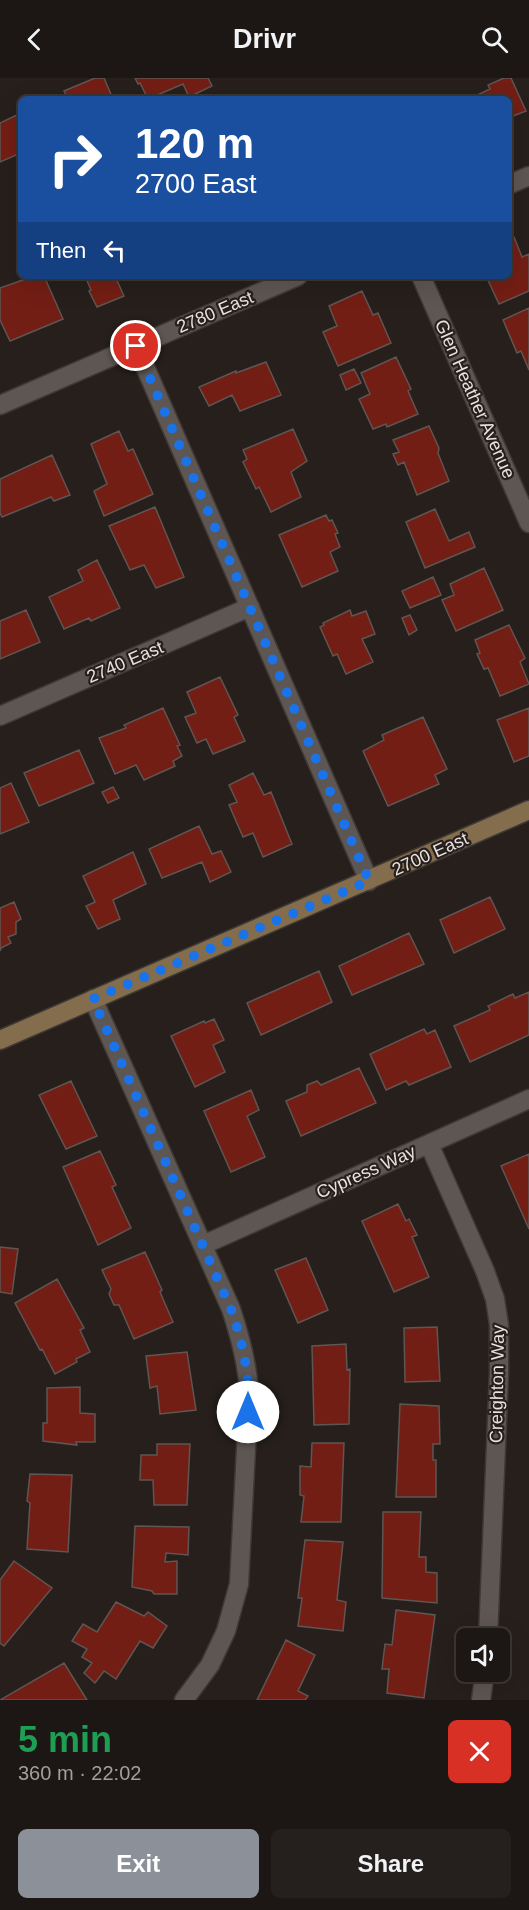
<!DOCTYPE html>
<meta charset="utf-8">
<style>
:root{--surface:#1c1714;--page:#25201d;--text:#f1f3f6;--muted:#a09fa0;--line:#3a3634;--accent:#8c9099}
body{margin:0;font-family:Helvetica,sans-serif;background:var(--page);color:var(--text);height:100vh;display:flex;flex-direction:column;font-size:22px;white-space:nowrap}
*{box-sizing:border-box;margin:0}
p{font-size:20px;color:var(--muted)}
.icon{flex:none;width:33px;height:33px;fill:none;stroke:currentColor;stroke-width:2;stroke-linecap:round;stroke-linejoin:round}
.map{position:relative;height:1622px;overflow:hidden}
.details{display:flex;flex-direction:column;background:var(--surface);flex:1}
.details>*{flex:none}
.banner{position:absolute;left:18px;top:18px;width:494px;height:183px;border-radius:9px;box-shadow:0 6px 24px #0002,0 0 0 2px var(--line);background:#1a4fa0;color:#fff;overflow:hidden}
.fabs{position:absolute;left:456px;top:1550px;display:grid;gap:12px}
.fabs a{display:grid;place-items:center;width:54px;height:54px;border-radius:9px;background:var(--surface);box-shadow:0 6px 24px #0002,0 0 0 2px var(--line);font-size:30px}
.pin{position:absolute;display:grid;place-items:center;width:51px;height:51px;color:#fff;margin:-26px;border:3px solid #fff;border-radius:50%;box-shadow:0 2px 6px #0007}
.me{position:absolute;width:66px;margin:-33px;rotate:0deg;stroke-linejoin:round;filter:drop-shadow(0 0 4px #0008)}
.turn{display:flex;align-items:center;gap:21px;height:126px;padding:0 18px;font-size:27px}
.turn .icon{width:78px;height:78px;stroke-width:2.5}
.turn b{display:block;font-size:42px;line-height:51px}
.then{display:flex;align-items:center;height:57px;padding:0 18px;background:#0003;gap:12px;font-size:22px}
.round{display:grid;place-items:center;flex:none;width:63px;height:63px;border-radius:9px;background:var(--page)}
.head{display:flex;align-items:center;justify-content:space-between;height:102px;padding:0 18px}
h1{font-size:36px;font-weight:700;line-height:45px;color:#1e9e55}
.cta{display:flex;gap:12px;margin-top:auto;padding:12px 18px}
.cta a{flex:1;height:69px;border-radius:9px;background:var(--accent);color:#fff;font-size:24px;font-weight:700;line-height:69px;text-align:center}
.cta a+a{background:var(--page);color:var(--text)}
header{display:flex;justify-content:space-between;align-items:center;height:78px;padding:0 18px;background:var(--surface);font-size:27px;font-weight:700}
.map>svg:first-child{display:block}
.building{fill:#731e14;stroke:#5f5553;stroke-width:1.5}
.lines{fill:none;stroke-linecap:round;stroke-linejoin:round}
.street-casing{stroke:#3f3936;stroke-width:21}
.secondary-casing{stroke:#3f3936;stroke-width:21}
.street{stroke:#5e5652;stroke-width:18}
.secondary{stroke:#846d4c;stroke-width:18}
.route{stroke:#1a73e8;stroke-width:10;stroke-dasharray:0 18}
.labels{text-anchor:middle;stroke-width:4.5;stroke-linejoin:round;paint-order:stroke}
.street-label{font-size:18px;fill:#e7e2df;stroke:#261f1b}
</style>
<header><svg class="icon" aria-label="back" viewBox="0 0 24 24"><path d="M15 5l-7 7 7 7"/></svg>Drivr<svg class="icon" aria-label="search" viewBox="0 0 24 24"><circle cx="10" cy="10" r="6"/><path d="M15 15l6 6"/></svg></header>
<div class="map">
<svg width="529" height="1622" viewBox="0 0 529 1622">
<rect width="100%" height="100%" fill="#261f1b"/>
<path class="building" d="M95 0H104L113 21H68L64 13Z
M135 0H208L212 8 189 19 183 6 148 21 140 5 138 6Z
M504 0H511L526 33 508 40V21H469L490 11 488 7Z
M21 35V75L0 84V45Z
M514 159 522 179 529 176V213L499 226 486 198H508V161Z
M34 198H44L63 241 10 263 0 242V210Z
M85 198H115L124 218 97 229 89 213 91 212Z
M362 213 373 237 378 235 391 265 338 288 323 254 337 248 329 228Z
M529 230V292L521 273 517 275 503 242Z
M396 279 411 311 408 313 418 336 387 349 386 346 373 351 359 321 370 316 361 295Z
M266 284 281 317 240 333 232 317 209 328 199 309 236 293V295Z
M354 291 361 305 346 312 340 297Z
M429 348 439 370 438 375 449 403 417 417 404 384 398 387 393 376 399 374 393 362Z
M293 351 307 383 291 394 301 419 271 434 259 409 256 411 243 384 247 381 243 372Z
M119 353 128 373 133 371 153 416 104 438 94 413 107 406 91 366Z
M52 377 70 417 54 423 51 419 2 439 0 435V401Z
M155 429 184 499 156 510 144 487 130 492 109 448Z
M435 431 449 463 469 454 475 469 425 490 406 444Z
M326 437 329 443 332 442 338 455 335 456 340 469 330 474 338 493 302 509 279 457Z
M97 482 120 530 91 543 89 540 64 551 49 519 83 503 78 492Z
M484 490 503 532 456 553 442 522 454 517 450 506Z
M433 499 441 517 410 530 402 513Z
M26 532 40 564 0 581V543Z
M350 532 352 538 366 533 375 556 362 561 373 584 346 596 337 576 333 578 320 549 324 547 323 545Z
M410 537 417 552 409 557 402 540Z
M509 547 525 580 520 584 529 606 500 618 488 590 484 591 477 576 480 575 475 562Z
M220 599 238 637 234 639 245 663 213 676 206 661 197 665 185 639 196 635 187 614Z
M163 630 180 667 177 668 182 678 173 683 175 688 144 702 136 687 115 696 99 660 126 650 124 647Z
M529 630V678L514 684 497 642Z
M423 639 447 691 435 697 439 706 388 728 363 673 384 662 382 657Z
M79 672 94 705 39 728 24 695Z
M253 695 264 717 271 714 292 766 263 779 253 755 243 759 229 727 237 724 229 707Z
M11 705 29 744 0 756V710Z
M113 709 119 720 108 725 102 714Z
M199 748 212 776 221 773 231 794 210 804 202 784 162 800 149 771Z
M133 774 146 806 113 822 120 841 98 851 86 828 95 824 83 798Z
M490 819 505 851 454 875 440 842Z
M14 824 21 841 16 844V856L8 859 11 865 1 870 0 873V830Z
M409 855 424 886 352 917 339 888Z
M319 893 332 924 261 957 247 925Z
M529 914V957L470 984 454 948 490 932 488 928 513 916 515 920Z
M214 941 224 962 213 967 225 994 195 1009 171 958 204 943 205 945Z
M424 951 427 956 435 952 451 989 409 1007 406 1003 386 1012 370 976Z
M359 990 376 1025 301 1058 286 1023 307 1014V1007L317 1003 321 1007Z
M71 1003 97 1058 66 1071 39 1017Z
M251 1012 259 1032 247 1038 265 1079 231 1094 204 1033Z
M100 1073 116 1107 112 1109 131 1150 98 1167 63 1089Z
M529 1076V1151L501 1088Z
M398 1126 406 1143 409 1141 417 1157 412 1159 429 1199 394 1214 362 1143Z
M0 1169 18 1171 12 1216 0 1214Z
M145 1174 162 1212 160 1214 173 1244 134 1261 119 1227H114L109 1216 111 1211 102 1192Z
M306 1180 328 1232 298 1245 275 1192Z
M57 1201 84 1250 80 1252 90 1274 76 1281 77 1284 55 1296 42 1271 40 1272 15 1225Z
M437 1249 440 1303 405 1304 404 1250Z
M346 1266 347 1292 350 1291 349 1346 314 1347 312 1268Z
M187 1274 196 1332 160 1336 157 1308 150 1310 146 1278Z
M80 1309V1335L95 1336V1364H76L77 1367 43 1363V1345H47V1310Z
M400 1326 439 1328 440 1366H433V1382H436V1419H396Z
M312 1365H344L341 1444H301L304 1418 300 1417V1388L311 1389Z
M157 1366H190L187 1427H154L153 1402H140L141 1377H157Z
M30 1396 72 1397 68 1474 27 1471 30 1425 27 1423Z
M383 1434H421L419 1479H426V1494L437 1495V1525L382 1520Z
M135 1448 189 1449 188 1477 166 1475 165 1484 177 1483V1516H154L152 1513 132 1509Z
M305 1462 343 1464 337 1522 346 1524 343 1553 298 1548 302 1520H298Z
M14 1483 52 1510 4 1568 0 1565V1502Z
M116 1524 144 1538 148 1534 167 1548 153 1570 140 1563 116 1601 104 1593 95 1605 84 1595 92 1585 82 1579 87 1571 72 1563 83 1546 97 1554Z
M396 1532 435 1537 424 1620 387 1615 389 1591H382L385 1566 392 1567Z
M286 1562 315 1577 298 1613 308 1618 305 1622H257Z
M64 1585 87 1622H0Z"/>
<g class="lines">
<defs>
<path id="street" d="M508 107 529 98
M421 198 529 445
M136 268 369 803
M0 327 298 198
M0 638 250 529
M93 921 231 1231C240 1258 247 1284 249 1313L239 1506 226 1553 210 1587 184 1622
M429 1066 485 1193 495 1221 499 1247V1295L488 1560
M203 1167 529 1021
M481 1622 485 1593"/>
<path id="secondary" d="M0 962 529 732"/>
</defs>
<use href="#street" class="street-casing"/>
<use href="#secondary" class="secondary-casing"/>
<use href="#street" class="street"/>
<use href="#secondary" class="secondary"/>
</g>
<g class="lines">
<path class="route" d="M136 268 369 803 93 921 231 1231C243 1265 250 1297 248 1334"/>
</g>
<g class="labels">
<g class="street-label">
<text transform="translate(215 234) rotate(-23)" y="6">2780 East</text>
<text transform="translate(475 321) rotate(66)" y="6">Glen Heather Avenue</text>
<text transform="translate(125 584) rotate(-23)" y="6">2740 East</text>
<text transform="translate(430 776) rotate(-24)" y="6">2700 East</text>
<text transform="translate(366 1094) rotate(-24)" y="6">Cypress Way</text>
<text transform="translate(497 1306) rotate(-89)" y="6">Creighton Way</text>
</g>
</g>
</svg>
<div class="fabs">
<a><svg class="icon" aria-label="sound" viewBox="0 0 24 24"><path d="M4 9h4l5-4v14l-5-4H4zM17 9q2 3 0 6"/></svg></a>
</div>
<div class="pin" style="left:136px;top:268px;background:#d93025"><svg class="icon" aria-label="arrive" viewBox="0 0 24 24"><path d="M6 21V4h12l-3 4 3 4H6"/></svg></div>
<svg class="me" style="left:248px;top:1334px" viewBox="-20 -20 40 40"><circle r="19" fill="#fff"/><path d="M0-13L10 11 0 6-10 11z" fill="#1a73e8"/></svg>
<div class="banner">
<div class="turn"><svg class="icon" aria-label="right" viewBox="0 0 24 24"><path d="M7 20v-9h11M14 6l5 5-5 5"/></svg><div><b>120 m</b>2700 East</div></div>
<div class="then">Then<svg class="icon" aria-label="left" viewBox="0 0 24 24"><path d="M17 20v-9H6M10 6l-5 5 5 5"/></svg></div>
</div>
</div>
<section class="details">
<div class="head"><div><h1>5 min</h1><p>360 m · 22:02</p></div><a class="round" style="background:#d93025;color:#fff"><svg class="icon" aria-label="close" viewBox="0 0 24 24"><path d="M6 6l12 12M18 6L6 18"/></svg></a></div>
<div class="cta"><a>Exit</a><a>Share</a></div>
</section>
